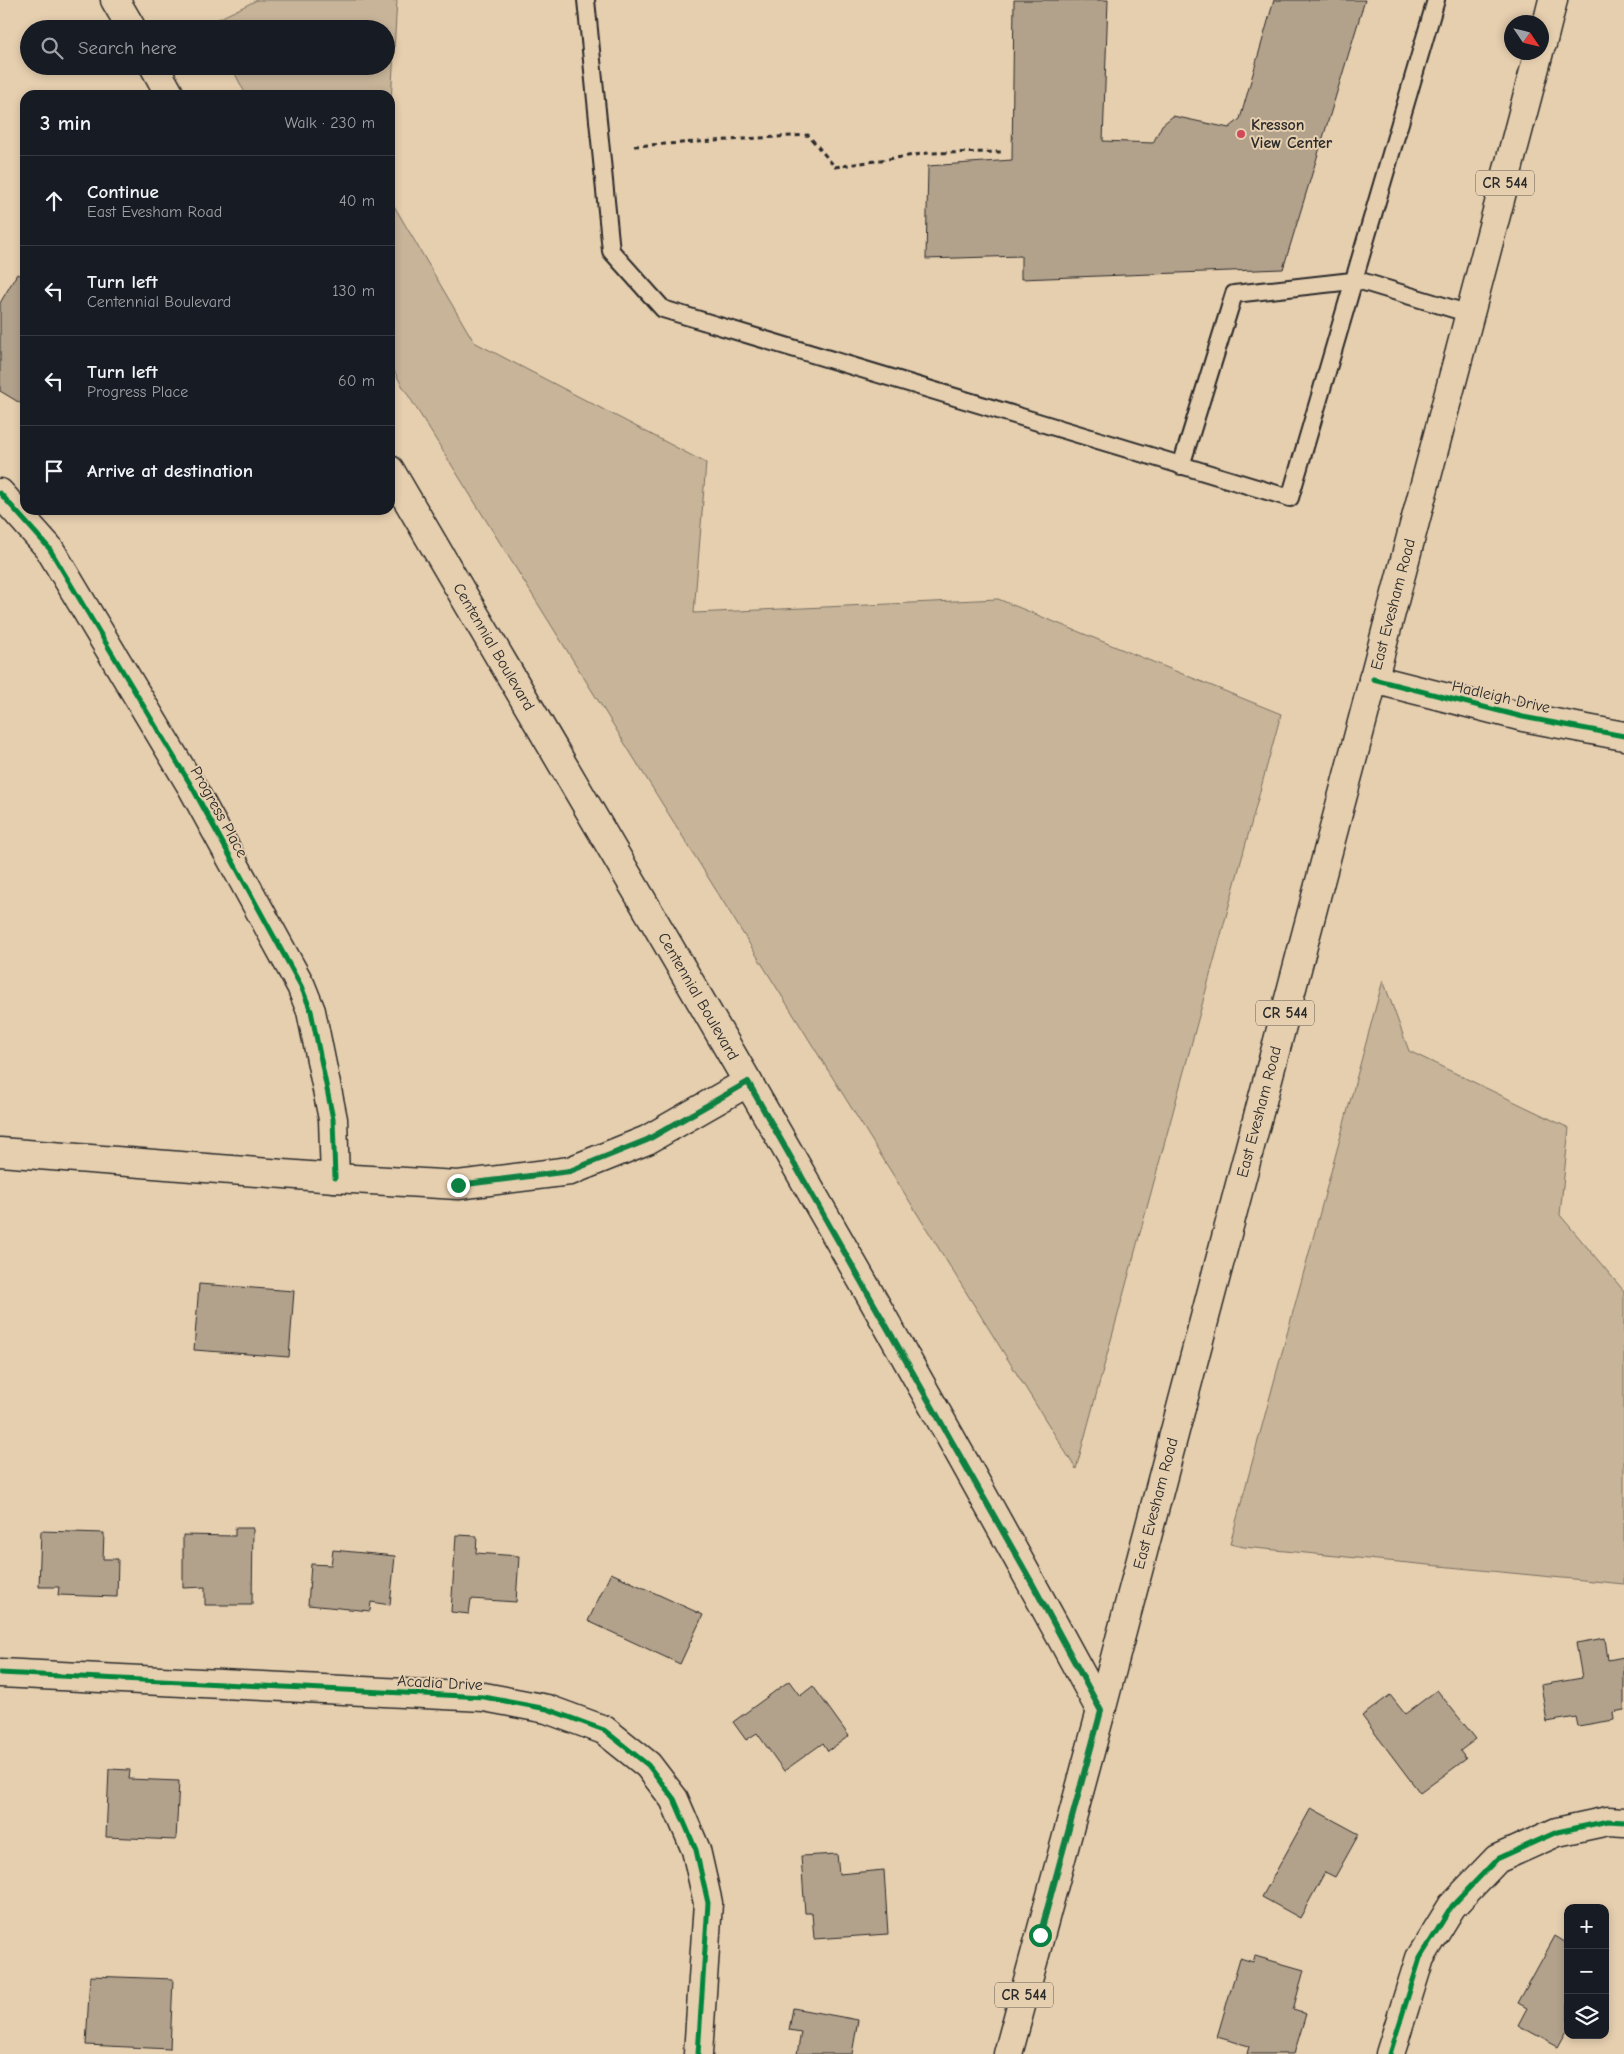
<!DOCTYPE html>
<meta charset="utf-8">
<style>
body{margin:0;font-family:"Comic Neue",sans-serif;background:#20242c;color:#f1f3f6}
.controls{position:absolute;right:15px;bottom:15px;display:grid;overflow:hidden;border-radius:10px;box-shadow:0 2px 8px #0003}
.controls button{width:45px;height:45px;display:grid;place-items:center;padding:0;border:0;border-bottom:1px solid #363941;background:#171b24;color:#f1f3f6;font:25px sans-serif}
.compass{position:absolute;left:1504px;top:15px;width:45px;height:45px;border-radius:50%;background:#171b24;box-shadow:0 2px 8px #0003;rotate:125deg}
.stop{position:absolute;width:15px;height:15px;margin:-11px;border:4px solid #0b8043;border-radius:50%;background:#fff}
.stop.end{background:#0b8043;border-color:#fff;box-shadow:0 1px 5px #0008}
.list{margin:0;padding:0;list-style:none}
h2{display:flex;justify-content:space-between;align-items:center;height:65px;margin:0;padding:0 20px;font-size:21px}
h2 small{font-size:16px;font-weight:400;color:#9ea1a6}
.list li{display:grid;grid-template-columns:32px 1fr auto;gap:15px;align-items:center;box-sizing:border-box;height:90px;padding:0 20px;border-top:1px solid #363941}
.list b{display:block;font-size:19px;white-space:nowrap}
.list p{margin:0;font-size:16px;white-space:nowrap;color:#9ea1a6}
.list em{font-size:16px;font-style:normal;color:#9ea1a6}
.icon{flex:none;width:28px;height:28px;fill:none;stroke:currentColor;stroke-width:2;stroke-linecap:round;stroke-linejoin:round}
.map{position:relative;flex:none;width:1624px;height:2054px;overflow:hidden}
.search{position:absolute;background:#171b24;box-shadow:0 2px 8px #0003;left:20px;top:20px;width:375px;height:55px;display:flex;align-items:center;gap:12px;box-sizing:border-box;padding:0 18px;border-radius:28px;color:#9ea1a6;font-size:19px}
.panel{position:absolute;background:#171b24;box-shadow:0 2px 8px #0003;left:20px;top:90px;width:375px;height:425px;border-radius:15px}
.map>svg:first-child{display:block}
.green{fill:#c7b499;stroke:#797062}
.building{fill:#b2a18b;stroke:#2b2b2b}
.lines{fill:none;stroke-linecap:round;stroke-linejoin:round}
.service-casing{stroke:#2b2b2b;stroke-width:20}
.minor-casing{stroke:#2b2b2b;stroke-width:31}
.secondary-casing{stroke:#2b2b2b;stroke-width:31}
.primary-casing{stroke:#2b2b2b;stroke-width:31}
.path{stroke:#2b2b2b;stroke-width:3;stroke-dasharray:5 4;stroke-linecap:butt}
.service{stroke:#e6cfaf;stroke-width:16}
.minor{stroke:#e6cfaf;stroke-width:28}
.secondary{stroke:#e6cfaf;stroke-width:28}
.primary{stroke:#e6cfaf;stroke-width:28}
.cycleway-casing{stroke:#e6cfaf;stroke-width:8}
.cycleway{stroke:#00873e;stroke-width:5}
.route{stroke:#0b8043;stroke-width:6}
.poi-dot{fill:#d1495b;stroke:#e6cfaf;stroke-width:2}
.labels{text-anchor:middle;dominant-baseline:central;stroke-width:4;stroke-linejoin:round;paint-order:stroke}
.shield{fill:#e6cfaf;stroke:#635c53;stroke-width:1}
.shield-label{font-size:15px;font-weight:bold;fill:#2b2b2b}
.poi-label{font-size:16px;font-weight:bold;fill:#2b2b2b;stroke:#e6cfaf;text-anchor:start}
.street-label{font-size:16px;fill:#2b2b2b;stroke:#e6cfaf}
</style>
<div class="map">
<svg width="1624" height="2054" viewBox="0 0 1624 2054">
<rect width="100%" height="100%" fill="#e6cfaf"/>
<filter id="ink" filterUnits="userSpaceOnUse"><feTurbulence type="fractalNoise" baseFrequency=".02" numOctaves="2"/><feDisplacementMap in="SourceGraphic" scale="10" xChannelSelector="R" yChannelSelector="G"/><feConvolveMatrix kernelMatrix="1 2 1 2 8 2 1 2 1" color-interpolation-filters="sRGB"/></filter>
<g filter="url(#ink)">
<g class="green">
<path d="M257,0H397L390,118V95H246L231,66H386V29H211L208,24Z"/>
<path d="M390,199L474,342L706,463L694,613L998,599L1281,714L1076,1469L400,382L390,363Z"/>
<path d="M1383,980L1409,1051L1569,1128L1560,1215L1624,1291V1584L1244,1547L1230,1544Z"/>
</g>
<g class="building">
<path d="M1014,0H1108L1103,141L1153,143L1162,125L1173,116L1229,128L1240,119L1274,0H1365L1283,269L1021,279V256L926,259L928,166L1012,160Z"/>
<path d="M17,274L25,278V406L0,391V303Z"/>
<path d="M199,1284L294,1291L289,1357L194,1350Z"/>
<path d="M235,1528H253L252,1605H205V1587L183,1588V1535L235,1536Z"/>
<path d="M41,1531L104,1533L103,1559H118L117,1597L58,1595L59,1587H39Z"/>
<path d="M456,1535L477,1536L476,1553L519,1556L516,1602L471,1599L469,1614L451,1612Z"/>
<path d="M333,1550L395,1556L390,1605L371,1602L370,1611L308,1605L311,1564L331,1565Z"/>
<path d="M611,1573L703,1615L680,1664L588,1621Z"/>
<path d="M1605,1638L1608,1660L1624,1657V1710L1613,1712L1614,1720L1578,1726L1576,1717L1547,1722L1541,1685L1582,1678L1576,1643Z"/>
<path d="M789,1681L800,1696L813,1686L849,1736L828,1751L823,1743L784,1771L757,1733L746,1740L733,1722Z"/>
<path d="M1437,1690L1476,1739L1460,1751L1466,1759L1420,1793L1362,1716L1390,1695L1405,1714Z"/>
<path d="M109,1769L130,1770L129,1779L179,1781L176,1840L106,1837Z"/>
<path d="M1311,1808L1359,1834L1335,1877L1325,1872L1300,1918L1262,1897Z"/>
<path d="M837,1854L839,1874L884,1870L888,1934L814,1939L812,1913H805L801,1856Z"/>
<path d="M1555,1936L1568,1944V2029L1558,2047L1518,2025L1527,2008L1518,2003Z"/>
<path d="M1255,1956L1304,1970L1293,2010L1306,2014L1294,2054H1247L1249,2046L1217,2037L1240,1958L1253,1962Z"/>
<path d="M90,1976L173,1979L170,2049L86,2045Z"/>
<path d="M793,2008L858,2020L852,2054H797L801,2032L789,2030Z"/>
</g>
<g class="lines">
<g class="service-casing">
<g id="service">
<path d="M586,0L611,251L663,309L1290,498L1436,0"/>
<path d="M1181,466L1234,294L1352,281L1354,279L1470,314"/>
</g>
</g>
<g class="minor-casing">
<g id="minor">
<path d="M0,493L49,548L192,787L301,986L311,1011L333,1119L335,1178"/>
<path d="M1373,679L1523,717L1624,736"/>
<path d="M0,1152L335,1178L458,1185L570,1171L647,1140L748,1082"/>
<path d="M0,1673L484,1697L547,1709L604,1730L648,1765L674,1799L696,1850L708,1903L698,2054"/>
<path d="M1390,2054L1420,1958L1452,1906L1497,1859L1557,1832L1608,1821L1624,1822"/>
</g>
</g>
<g class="secondary-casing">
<g id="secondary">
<path d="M115,0L132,29"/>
<path d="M154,66L170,95"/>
<path id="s1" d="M390,470C631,882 875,1291 1101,1711"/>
</g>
</g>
<g class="primary-casing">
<g id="primary">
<path d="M1542,44L1553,0"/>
<path id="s2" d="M1008,2054L1101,1711L1539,52"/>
</g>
</g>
<path class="path" d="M634,146L808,135L835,167L928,153L1002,152"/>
<use href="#service" class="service"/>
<use href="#minor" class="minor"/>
<use href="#secondary" class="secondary"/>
<use href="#primary" class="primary"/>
<g class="cycleway-casing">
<g id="cycleway">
<path d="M0,493L49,548L192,787L301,986L311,1011L333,1119L335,1178"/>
<path d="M1373,679L1523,717L1624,736"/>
<path d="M0,1673L484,1697L547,1709L604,1730L648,1765L674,1799L696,1850L708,1903L698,2054"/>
<path d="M1390,2054L1420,1958L1452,1906L1497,1859L1557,1832L1608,1821L1624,1822"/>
</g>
</g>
<use href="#cycleway" class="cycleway"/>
</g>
</g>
<g class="lines" filter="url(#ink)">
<path class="route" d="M458,1185L570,1171L647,1140L748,1082L1032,1583L1101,1711L1040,1935"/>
</g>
<circle class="poi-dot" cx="1241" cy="134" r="5"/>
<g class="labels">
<g class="shield">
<rect x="1476" y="170.5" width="58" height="25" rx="4"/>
<rect x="1256" y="1000.5" width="58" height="25" rx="4"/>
<rect x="995" y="1982.5" width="58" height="25" rx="4"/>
</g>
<g class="shield-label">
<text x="1505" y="183">CR 544</text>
<text x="1285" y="1013">CR 544</text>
<text x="1024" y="1995">CR 544</text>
</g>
<g class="poi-label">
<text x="1251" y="125">Kresson<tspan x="1251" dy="18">View Center</tspan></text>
</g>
<g class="street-label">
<text stroke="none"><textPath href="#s2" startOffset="1500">East Evesham Road</textPath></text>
<text stroke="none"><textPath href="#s1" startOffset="205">Centennial Boulevard</textPath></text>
<text transform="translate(1501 697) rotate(13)">Hadleigh Drive</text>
<text transform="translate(219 812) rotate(61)">Progress Place</text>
<text stroke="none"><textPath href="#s1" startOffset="610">Centennial Boulevard</textPath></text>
<text stroke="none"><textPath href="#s2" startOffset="975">East Evesham Road</textPath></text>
<text stroke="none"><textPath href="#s2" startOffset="570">East Evesham Road</textPath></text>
<text transform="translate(440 1683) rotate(3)">Acadia Drive</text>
</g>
</g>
</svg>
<div class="controls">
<button>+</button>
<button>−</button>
<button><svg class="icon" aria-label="layers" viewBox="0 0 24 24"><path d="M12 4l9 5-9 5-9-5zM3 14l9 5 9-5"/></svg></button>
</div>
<svg class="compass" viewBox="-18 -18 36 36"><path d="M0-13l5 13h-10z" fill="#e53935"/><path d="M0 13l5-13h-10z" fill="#9ea1a6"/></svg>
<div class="stop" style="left:1040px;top:1935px"></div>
<div class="stop end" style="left:458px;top:1185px"></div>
<div class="search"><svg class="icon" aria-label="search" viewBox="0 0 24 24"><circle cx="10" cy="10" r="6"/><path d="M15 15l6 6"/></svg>Search here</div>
<section class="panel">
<h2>3 min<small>Walk · 230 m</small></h2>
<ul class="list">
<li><svg class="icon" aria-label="ahead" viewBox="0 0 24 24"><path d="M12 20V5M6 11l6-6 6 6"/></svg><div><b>Continue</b><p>East Evesham Road</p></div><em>40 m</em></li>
<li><svg class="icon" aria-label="left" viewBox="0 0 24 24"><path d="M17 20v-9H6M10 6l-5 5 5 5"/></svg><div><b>Turn left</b><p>Centennial Boulevard</p></div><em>130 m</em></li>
<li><svg class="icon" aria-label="left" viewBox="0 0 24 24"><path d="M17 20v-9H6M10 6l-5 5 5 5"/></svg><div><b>Turn left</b><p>Progress Place</p></div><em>60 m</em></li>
<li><svg class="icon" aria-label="arrive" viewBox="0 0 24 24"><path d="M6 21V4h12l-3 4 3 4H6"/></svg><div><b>Arrive at destination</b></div></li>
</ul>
</section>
</div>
